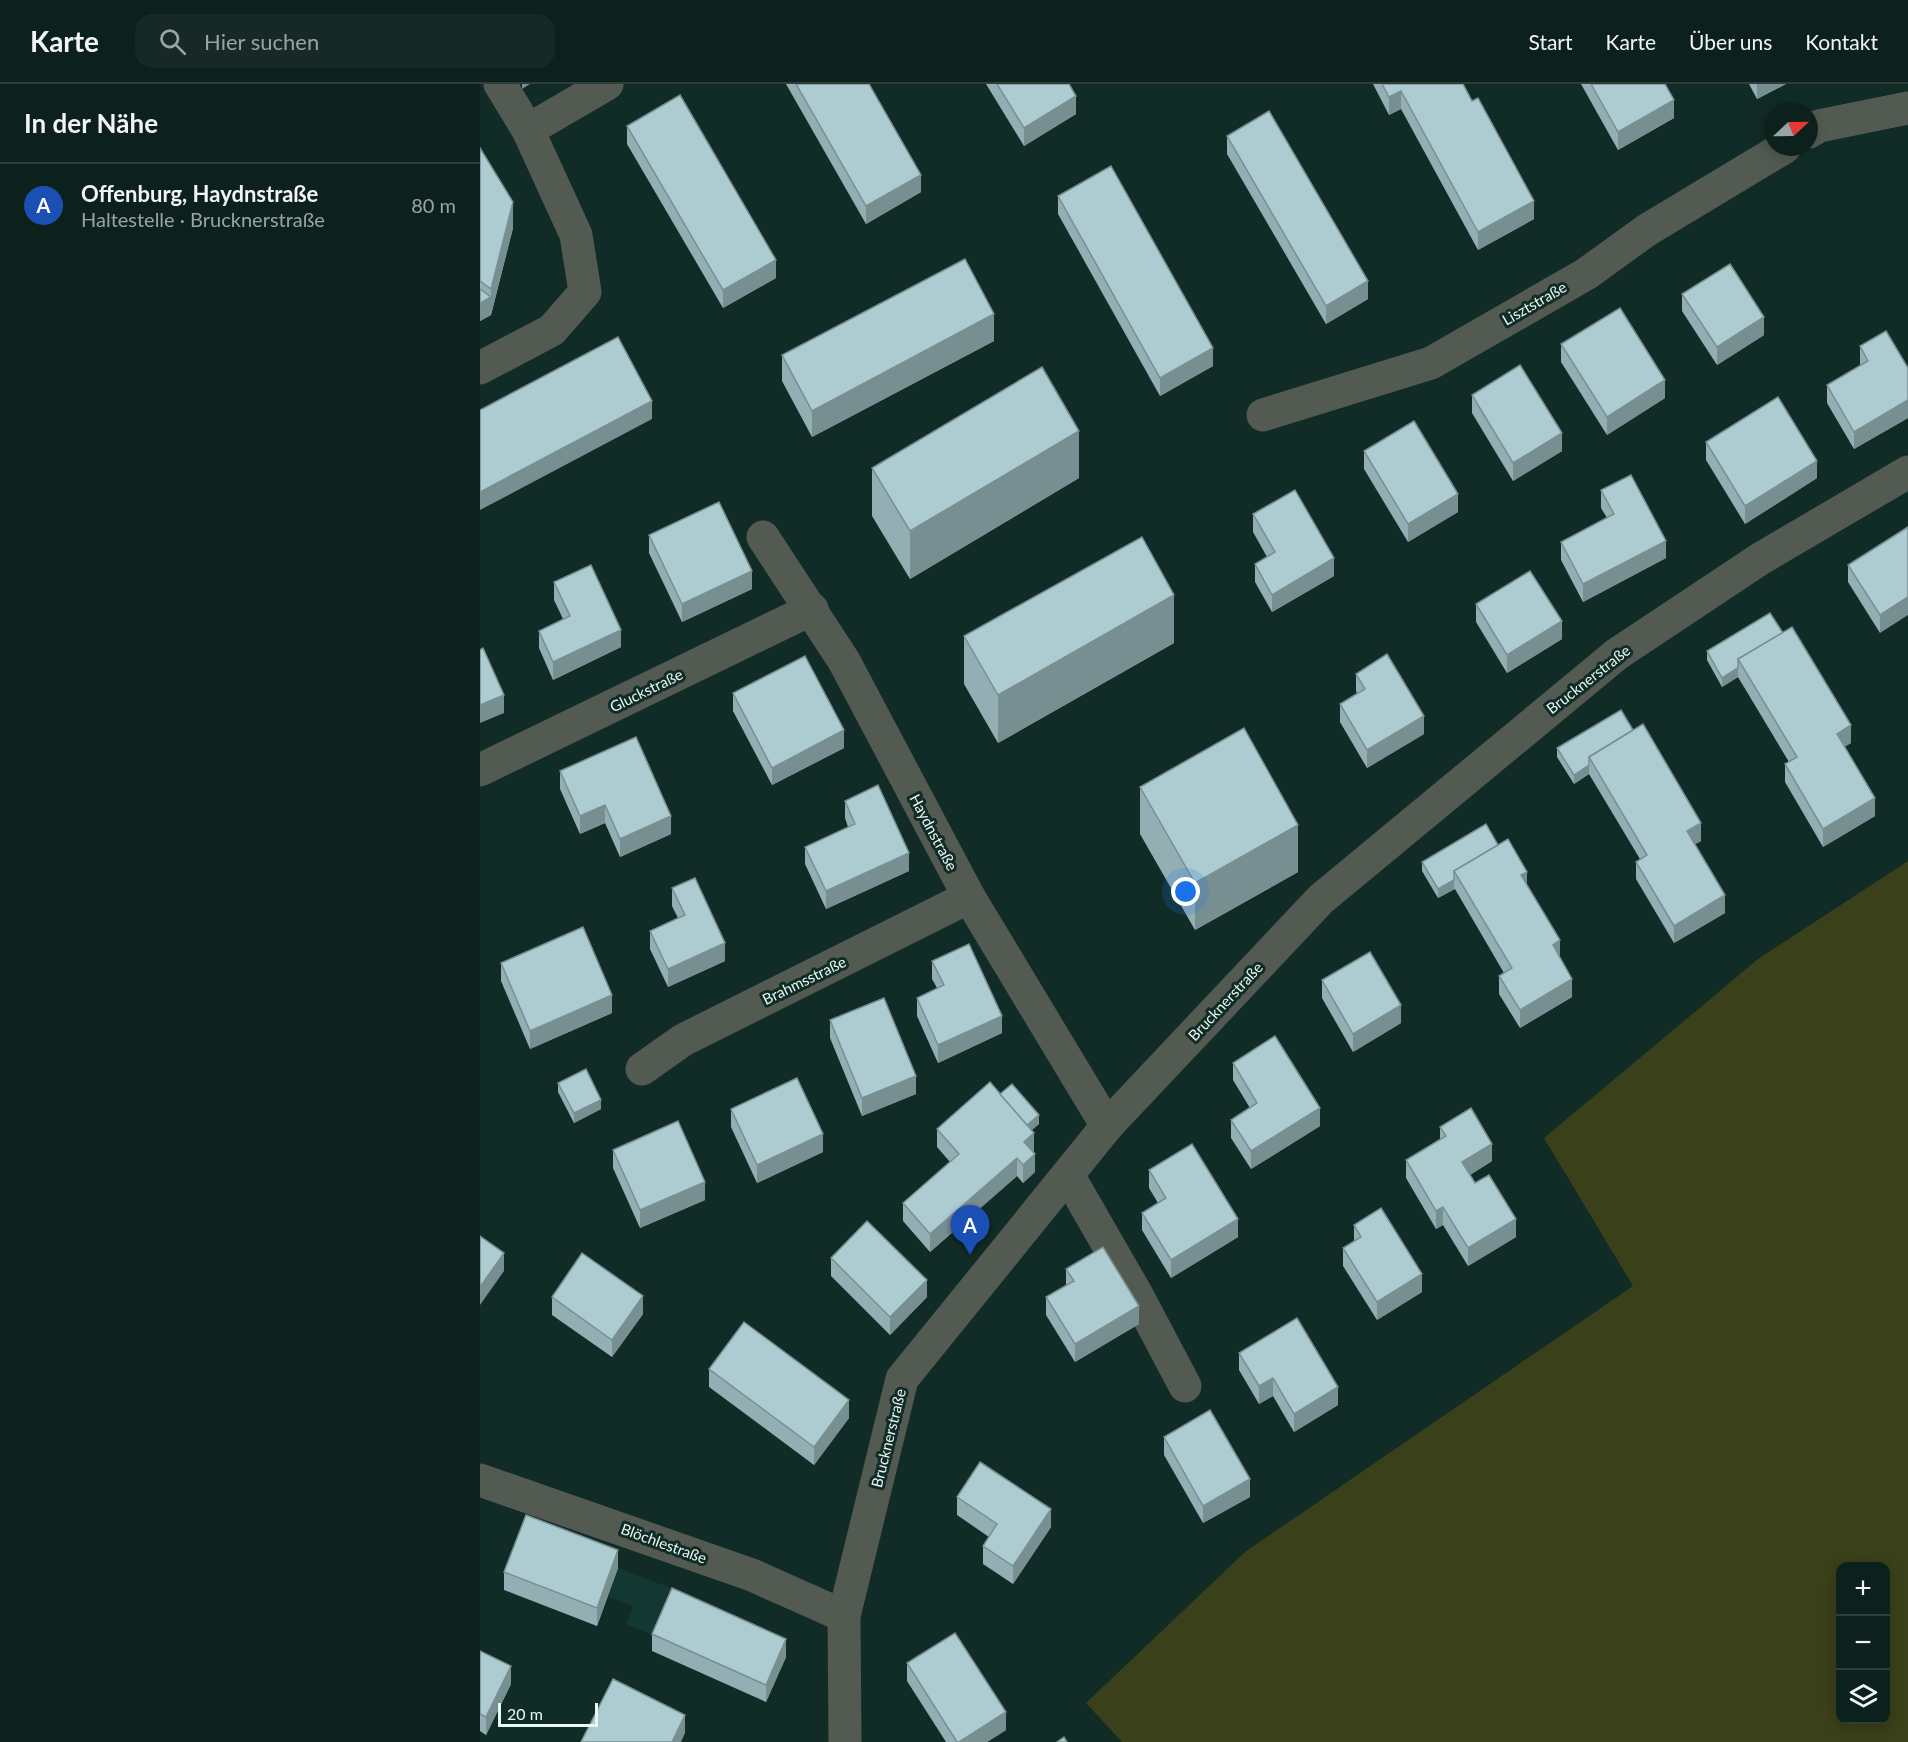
<!DOCTYPE html>
<html lang="de">
<meta charset="utf-8">
<style>
body{margin:0;font-family:Lato,sans-serif;background:#162925;color:#f1f3f6}
.controls{position:absolute;right:18px;bottom:18px;display:grid;overflow:hidden;border-radius:12px;box-shadow:0 3px 15px #0003}
.controls button{width:54px;height:54px;display:grid;place-items:center;padding:0;border:0;border-bottom:2px solid #2d3e3b;background:#0d211c;color:#f1f3f6;font:30px sans-serif}
.compass{position:absolute;left:1284px;top:18px;width:54px;height:54px;border-radius:50%;background:#0d211c;box-shadow:0 3px 15px #0003;rotate:68deg}
.scale{position:absolute;left:18px;bottom:15px;width:100px;box-sizing:border-box;padding-left:6px;border:3px solid #e8f8f3;border-top:0;font-size:16px;line-height:21px;white-space:nowrap;color:#e8f8f3;-webkit-text-stroke:4px #112c26;paint-order:stroke}
.you{position:absolute;left:706px;top:808px;width:21px;height:21px;margin:-15px;border:4px solid #fff;border-radius:50%;background:#1a73e8;box-shadow:0 0 0 9px #1a73e833}
.badge{display:grid;place-items:center;width:39px;height:39px;border-radius:50%;background:#b45309;color:#fff;font-size:20px;font-weight:700}
.pin{position:absolute;translate:-50% -50px;filter:drop-shadow(0 2px 3px #0008)}
.pin::after{content:'';position:absolute;top:32px;width:21px;height:18px;background:inherit;clip-path:polygon(0 0,100% 0,50% 100%)}
.list{margin:0;padding:0;list-style:none}
h2{display:flex;justify-content:space-between;align-items:center;height:78px;margin:0;padding:0 24px;font-size:26px}
h2 small{font-size:20px;font-weight:400;color:#9aa3a3}
.list li{display:grid;grid-template-columns:39px 1fr auto;gap:18px;align-items:center;box-sizing:border-box;height:84px;padding:0 24px;border-top:2px solid #2d3e3b}
.list b{display:block;font-size:22px;white-space:nowrap}
.list p{margin:0;font-size:20px;white-space:nowrap;color:#9aa3a3}
.list em{font-size:20px;font-style:normal;color:#9aa3a3}
.icon{flex:none;width:33px;height:33px;fill:none;stroke:currentColor;stroke-width:2;stroke-linecap:round;stroke-linejoin:round}
.map{position:relative;flex:none;width:1428px;height:1658px;overflow:hidden}
header{display:flex;align-items:center;gap:36px;box-sizing:border-box;height:84px;padding:0 30px;background:#0d211c;border-bottom:2px solid #2d3e3b}
header strong{font-size:28px}
nav{display:flex;gap:33px;margin-inline-start:auto;font-size:21px}
.search{width:420px;height:54px;background:#162925;display:flex;align-items:center;gap:15px;box-sizing:border-box;padding:0 21px;border-radius:18px;color:#9aa3a3;font-size:22px}
main{display:flex}
aside{flex:1;background:#0d211c}
.map>svg:first-child{display:block}
.built{fill:#133831}
.green{fill:#3a4019;fill-rule:evenodd}
.lines{fill:none;stroke-linecap:round;stroke-linejoin:round}
.minor{stroke:#525a52;stroke-width:33}
.wall{fill:#94afb4}
.shaded-wall{fill:#788f92}
.building{fill:#acccd1;stroke:#788f92;stroke-width:1.5}
.labels{text-anchor:middle;dominant-baseline:central;stroke-width:6;stroke-linejoin:round;paint-order:stroke}
.street-label{font-size:15px;fill:#e8f8f3;stroke:#112c26}
</style>
<header>
<strong>Karte</strong>
<div class="search"><svg class="icon" aria-label="search" viewBox="0 0 24 24"><circle cx="10" cy="10" r="6"/><path d="M15 15l6 6"/></svg>Hier suchen</div>
<nav><a>Start</a><a>Karte</a><a>Über uns</a><a>Kontakt</a></nav>
</header>
<main>
<aside>
<h2>In der Nähe<small></small></h2>
<ul class="list">
<li><span class="badge" style="background:#1a4fb4">A</span><div><b>Offenburg, Haydnstraße</b><p>Haltestelle · Brucknerstraße</p></div><em>80 m</em></li>
</ul>
</aside>
<div class="map">
<svg width="1428" height="1658" viewBox="0 0 1428 1658">
<rect width="100%" height="100%" fill="#112c26"/>
<path class="built" d="M138,1484L191,1504L173,1551L146,1540L153,1522L128,1513Z"/>
<path class="green" d="M1428,777V1658H642L606,1619L765,1468L1153,1202L1064,1054L1278,875ZM1406,1482V1636H1360V1482Z"/>
<g class="lines">
<g class="minor">
<path d="M48,46L127,0"/>
<path d="M1329,48L1339,42L1428,24"/>
<path d="M0,284L72,246L105,208L96,151L48,46L20,0"/>
<path d="M783,331L951,279L1106,190L1167,146L1305,63"/>
<path d="M283,453L364,577L489,813L627,1042"/>
<path d="M0,686L332,525"/>
<path d="M162,985L203,956L489,813"/>
<path d="M588,1091L657,1211L705,1302"/>
<path d="M0,1396L272,1491L364,1532"/>
<path d="M365,1658L364,1532L422,1295L627,1042L841,815L1137,570L1280,475L1428,388"/>
</g>
</g>
<g class="wall">
<path d="M306,0H389L441,108L386,140Z"/>
<path d="M506,0H589L596,30L544,62Z"/>
<path d="M893,0H983L1054,135L998,166L921,25L909,31Z"/>
<path d="M1101,0H1185L1194,34L1138,66Z"/>
<path d="M1269,0H1306L1277,15Z"/>
<path d="M147,42L296,194L243,224L147,60Z"/>
<path d="M747,52L888,215L846,240L747,70Z"/>
<path d="M0,64L33,144L11,231L0,237Z"/>
<path d="M578,112L733,282L680,312L578,130Z"/>
<path d="M1202,210L1284,251L1237,281L1202,227Z"/>
<path d="M514,257L332,353L302,297V271Z"/>
<path d="M1081,260L1185,314L1127,351L1081,278Z"/>
<path d="M1380,262L1428,284V334L1374,365L1347,319V301L1380,282Z"/>
<path d="M992,311L1082,367L1033,397L992,329Z"/>
<path d="M1226,358L1337,394L1265,440L1226,376Z"/>
<path d="M884,367L978,428L928,458L884,385Z"/>
<path d="M392,384L599,394L430,495L392,432Z"/>
<path d="M1121,406L1186,474L1103,518L1081,476V458L1127,434L1121,424Z"/>
<path d="M773,430L854,492L792,528L775,498V480L787,473L773,448Z"/>
<path d="M1428,443L1400,549L1368,498V481Z"/>
<path d="M169,451L272,505L202,538L169,469Z"/>
<path d="M74,498L141,563L73,596L59,564V547L83,535L74,516Z"/>
<path d="M996,520L1082,555L1027,589L996,538Z"/>
<path d="M1290,529L1371,659L1364,663L1395,732L1343,763L1305,698V680L1309,678L1258,593L1242,603L1227,576V567Z"/>
<path d="M484,552L694,559L518,659L484,600Z"/>
<path d="M876,590L944,650L887,684L860,638V620L877,609L876,607Z"/>
<path d="M253,609L364,664L292,701L253,627Z"/>
<path d="M1141,626L1221,757L1215,760L1245,829L1194,859L1156,795V778L1160,775L1109,690L1094,700L1077,673V664Z"/>
<path d="M80,687L191,750L140,773L125,739L100,750L80,705Z"/>
<path d="M660,703L818,788L715,846L660,750Z"/>
<path d="M365,717L429,787L346,825L325,780V763L368,743L365,734Z"/>
<path d="M1018,761L1047,801L1080,873L1092,913L1040,944L1019,910V892L1024,889L975,805L958,814L942,787V778Z"/>
<path d="M192,804L245,877L188,903L170,865V847L198,834L192,822Z"/>
<path d="M452,877L522,949L458,979L437,932V914L457,904L452,895Z"/>
<path d="M21,879L132,929L50,965L21,897Z"/>
<path d="M842,896L921,939L873,968L842,914Z"/>
<path d="M350,936L436,1010L382,1032L350,954Z"/>
<path d="M753,979L840,1042L771,1085L751,1054V1036L770,1024L753,996Z"/>
<path d="M78,999L121,1025L94,1039L78,1008Z"/>
<path d="M520,1010L559,1040L551,1046L555,1088L543,1099L537,1092L450,1168L423,1137V1119L470,1078L457,1063V1045Z"/>
<path d="M251,1025L343,1068L277,1099L251,1043Z"/>
<path d="M960,1043L1012,1077L990,1091L995,1099L1036,1153L988,1182L963,1141L956,1145L926,1094V1076L960,1056Z"/>
<path d="M133,1066L225,1116L160,1144L133,1084Z"/>
<path d="M669,1086L758,1153L691,1194L662,1146V1129L678,1119L669,1104Z"/>
<path d="M874,1141L942,1208L897,1236L863,1182V1164L874,1157Z"/>
<path d="M351,1174L447,1213L410,1251L351,1192Z"/>
<path d="M586,1185L659,1240L595,1278L566,1231V1213L586,1201Z"/>
<path d="M72,1213L163,1230L132,1273L72,1231Z"/>
<path d="M759,1269L858,1321L814,1348L793,1312L779,1320L759,1286Z"/>
<path d="M229,1285L369,1334L334,1381L229,1303Z"/>
<path d="M684,1353L770,1413L723,1439L684,1371Z"/>
<path d="M477,1413L571,1443L533,1500L503,1480V1462L509,1453L477,1431Z"/>
<path d="M138,1484L117,1542L24,1506V1488Z"/>
<path d="M172,1550L306,1573L286,1618L172,1567Z"/>
<path d="M0,1567L31,1600L6,1651L0,1647Z"/>
<path d="M427,1579L526,1646L507,1658H466L427,1597Z"/>
</g>
<g class="shaded-wall">
<path d="M42,0H50L42,5Z"/>
<path d="M1277,0H1306L1277,15Z"/>
<path d="M921,7V25L909,31V13Z"/>
<path d="M596,12V30L544,62V44Z"/>
<path d="M1194,16V34L1138,66V48Z"/>
<path d="M441,91V108L386,140V122Z"/>
<path d="M1054,117V135L998,166V148Z"/>
<path d="M33,118V144L11,231L0,237V219L11,213V205Z"/>
<path d="M296,176V194L243,224V206Z"/>
<path d="M888,197V215L846,240V222Z"/>
<path d="M514,230V257L332,353V327Z"/>
<path d="M1284,233V251L1237,281V263Z"/>
<path d="M733,264V282L680,312V294Z"/>
<path d="M1185,296V314L1127,351V333Z"/>
<path d="M1428,316V334L1374,365V348Z"/>
<path d="M172,317V335L0,426V408Z"/>
<path d="M599,347V394L430,495V447Z"/>
<path d="M1082,349V367L1033,397V379Z"/>
<path d="M1337,377V394L1265,440V422Z"/>
<path d="M978,410V428L928,458V440Z"/>
<path d="M1186,457V474L1103,518V500Z"/>
<path d="M854,474V492L792,528V511Z"/>
<path d="M272,487V505L202,538V520Z"/>
<path d="M694,511V559L518,659V611Z"/>
<path d="M1428,513V531L1400,549V531Z"/>
<path d="M1082,537V555L1027,589V571Z"/>
<path d="M141,546V563L73,596V578Z"/>
<path d="M1258,584V593L1242,603V594Z"/>
<path d="M24,611V629L0,639V621Z"/>
<path d="M944,632V650L887,684V666Z"/>
<path d="M1371,641V659L1357,667V650Z"/>
<path d="M364,646V664L292,701V684Z"/>
<path d="M1109,681V690L1094,700V691Z"/>
<path d="M1395,714V732L1343,763V745Z"/>
<path d="M125,721V739L100,750V732Z"/>
<path d="M191,732V750L140,773V755Z"/>
<path d="M1221,739V757L1207,765V747Z"/>
<path d="M818,741V788L715,846V799Z"/>
<path d="M429,769V787L346,825V807Z"/>
<path d="M1047,788V806L1041,791Z"/>
<path d="M974,796V805L958,814V805Z"/>
<path d="M1245,811V829L1194,859V842Z"/>
<path d="M1080,856V874L1073,861Z"/>
<path d="M245,859V877L188,903V885Z"/>
<path d="M1092,895V913L1040,944V926Z"/>
<path d="M132,911V929L50,965V947Z"/>
<path d="M921,921V939L873,968V950Z"/>
<path d="M522,932V949L458,979V961Z"/>
<path d="M436,992V1010L382,1032V1014Z"/>
<path d="M121,1016V1025L94,1039V1029Z"/>
<path d="M840,1024V1042L771,1085V1067Z"/>
<path d="M559,1031V1040L543,1054V1045Z"/>
<path d="M554,1049V1067L544,1076V1058Z"/>
<path d="M343,1050V1068L277,1099V1081Z"/>
<path d="M1012,1060V1077L982,1096V1078Z"/>
<path d="M555,1070V1088L543,1099V1081Z"/>
<path d="M537,1074V1092L450,1168V1150Z"/>
<path d="M225,1098V1116L160,1144V1126Z"/>
<path d="M963,1123V1141L956,1145V1127Z"/>
<path d="M758,1135V1153L691,1194V1176Z"/>
<path d="M1036,1135V1153L988,1182V1164Z"/>
<path d="M24,1169V1187L0,1221V1203Z"/>
<path d="M942,1190V1208L897,1236V1218Z"/>
<path d="M447,1196V1213L410,1251V1233Z"/>
<path d="M163,1212V1230L132,1273V1256Z"/>
<path d="M659,1222V1240L595,1278V1260Z"/>
<path d="M793,1294V1312L779,1320V1302Z"/>
<path d="M858,1303V1321L814,1348V1330Z"/>
<path d="M369,1316V1334L334,1381V1363Z"/>
<path d="M770,1395V1413L723,1439V1422Z"/>
<path d="M571,1425V1443L533,1500V1482Z"/>
<path d="M138,1466V1484L117,1542V1524Z"/>
<path d="M306,1555V1573L286,1618V1601Z"/>
<path d="M31,1582V1600L6,1651V1633Z"/>
<path d="M526,1628V1646L507,1658H479Z"/>
<path d="M205,1631V1649L201,1658H192Z"/>
</g>
<g class="building">
<path d="M316,0H389L441,91L386,122Z"/>
<path d="M517,0H589L596,12L544,44Z"/>
<path d="M902,0H983L992,17L998,14L1054,117L998,148L921,7L909,13Z"/>
<path d="M1111,0H1185L1194,16L1138,48Z"/>
<path d="M200,11L296,176L243,206L147,42Z"/>
<path d="M789,27L888,197L846,222L747,52Z"/>
<path d="M0,64L33,118L11,205L0,197Z"/>
<path d="M631,82L733,264L680,294L578,112Z"/>
<path d="M485,175L514,230L332,327L302,271Z"/>
<path d="M1250,180L1284,233L1237,263L1202,210Z"/>
<path d="M0,205L11,213L0,219Z"/>
<path d="M1140,224L1185,296L1127,333L1081,260Z"/>
<path d="M1406,247L1428,284V316L1374,348L1347,301L1388,277L1380,262Z"/>
<path d="M138,253L172,317L0,408V326Z"/>
<path d="M1040,281L1082,349L1033,379L992,311Z"/>
<path d="M562,283L599,347L430,447L392,384Z"/>
<path d="M1298,313L1337,377L1265,422L1226,358Z"/>
<path d="M934,337L978,410L928,440L884,367Z"/>
<path d="M1151,391L1186,457L1103,500L1081,458L1134,430L1121,406Z"/>
<path d="M815,406L854,474L792,511L775,480L795,468L773,430Z"/>
<path d="M239,418L272,487L202,520L169,451Z"/>
<path d="M1428,443V513L1400,531L1368,481Z"/>
<path d="M662,453L694,511L518,611L484,552Z"/>
<path d="M111,481L141,546L73,578L59,547L90,532L74,498Z"/>
<path d="M1050,487L1082,537L1027,571L996,520Z"/>
<path d="M1290,529L1303,549L1258,575V584L1242,594L1227,567Z"/>
<path d="M1312,543L1371,641L1357,650L1395,714L1343,745L1305,680L1317,673L1258,575Z"/>
<path d="M3,564L24,611L0,621V566Z"/>
<path d="M907,570L944,632L887,666L860,620L885,605L876,590Z"/>
<path d="M325,572L364,646L292,684L253,609Z"/>
<path d="M1141,626L1153,646L1109,673V681L1094,691L1077,664Z"/>
<path d="M1163,640L1221,739L1207,747L1245,811L1194,842L1156,778L1167,771L1109,673Z"/>
<path d="M764,644L818,741L715,799L660,703Z"/>
<path d="M156,653L191,732L140,755L125,721L100,732L80,687Z"/>
<path d="M398,701L429,769L346,807L325,763L375,740L365,717Z"/>
<path d="M1006,740L1018,761L974,787V796L958,805L942,778Z"/>
<path d="M1028,755L1047,788L1041,791L1080,856L1073,861L1092,895L1040,926L1019,892L1032,884L974,787Z"/>
<path d="M215,794L245,859L188,885L170,847L205,831L192,804Z"/>
<path d="M103,843L132,911L50,947L21,879Z"/>
<path d="M489,860L522,932L458,961L437,914L464,901L452,877Z"/>
<path d="M890,868L921,921L873,950L842,896Z"/>
<path d="M404,914L436,992L382,1014L350,936Z"/>
<path d="M795,952L840,1024L771,1067L751,1036L777,1019L753,979Z"/>
<path d="M106,985L121,1016L94,1029L78,999Z"/>
<path d="M317,994L343,1050L277,1081L251,1025Z"/>
<path d="M510,998L554,1049L544,1058L555,1070L543,1081L537,1074L450,1150L423,1119L479,1070L457,1045Z"/>
<path d="M532,1000L559,1031L547,1041L520,1010Z"/>
<path d="M991,1024L1012,1060L982,1078L995,1099L1009,1091L1036,1135L988,1164L963,1123L956,1127L926,1076L966,1052L960,1043Z"/>
<path d="M198,1037L225,1098L160,1126L133,1066Z"/>
<path d="M712,1060L758,1135L691,1176L662,1129L686,1114L669,1086Z"/>
<path d="M901,1124L942,1190L897,1218L863,1164L881,1153L874,1141Z"/>
<path d="M387,1137L447,1196L410,1233L351,1174Z"/>
<path d="M0,1152L24,1169L0,1203Z"/>
<path d="M623,1163L659,1222L595,1260L566,1213L594,1197L586,1185Z"/>
<path d="M102,1169L163,1212L132,1256L72,1213Z"/>
<path d="M817,1234L858,1303L814,1330L793,1294L779,1302L759,1269Z"/>
<path d="M264,1238L369,1316L334,1363L229,1285Z"/>
<path d="M730,1326L770,1395L723,1422L684,1353Z"/>
<path d="M500,1378L571,1425L533,1482L503,1462L517,1440L477,1413Z"/>
<path d="M46,1431L138,1466L117,1524L24,1488Z"/>
<path d="M192,1504L306,1555L286,1601L172,1550Z"/>
<path d="M475,1549L526,1628L479,1658H477L427,1579Z"/>
<path d="M0,1567L31,1582L6,1633L0,1630Z"/>
<path d="M133,1595L205,1631L192,1658H101Z"/>
<path d="M584,1653L587,1658H577Z"/>
</g>
<g class="labels">
<g class="street-label">
<text transform="translate(1054 219) rotate(-30)">Lisztstraße</text>
<text transform="translate(1108 595) rotate(-38)">Brucknerstraße</text>
<text transform="translate(166 606) rotate(-26)">Gluckstraße</text>
<text transform="translate(454 748) rotate(62)">Haydnstraße</text>
<text transform="translate(324 896) rotate(-26)">Brahmsstraße</text>
<text transform="translate(745 917) rotate(-47)">Brucknerstraße</text>
<text transform="translate(408 1354) rotate(-76)">Brucknerstraße</text>
<text transform="translate(184 1459) rotate(20)">Blöchlestraße</text>
</g>
</g>
</svg>
<div class="controls">
<button>+</button>
<button>−</button>
<button><svg class="icon" aria-label="layers" viewBox="0 0 24 24"><path d="M12 4l9 5-9 5-9-5zM3 14l9 5 9-5"/></svg></button>
</div>
<svg class="compass" viewBox="-18 -18 36 36"><path d="M0-13l5 13h-10z" fill="#e53935"/><path d="M0 13l5-13h-10z" fill="#9aa3a3"/></svg>
<div class="scale">20 m</div>
<div class="you"></div>
<div class="pin badge" style="left:490px;top:1171px;background:#1a4fb4">A</div>
</div>
</main>
